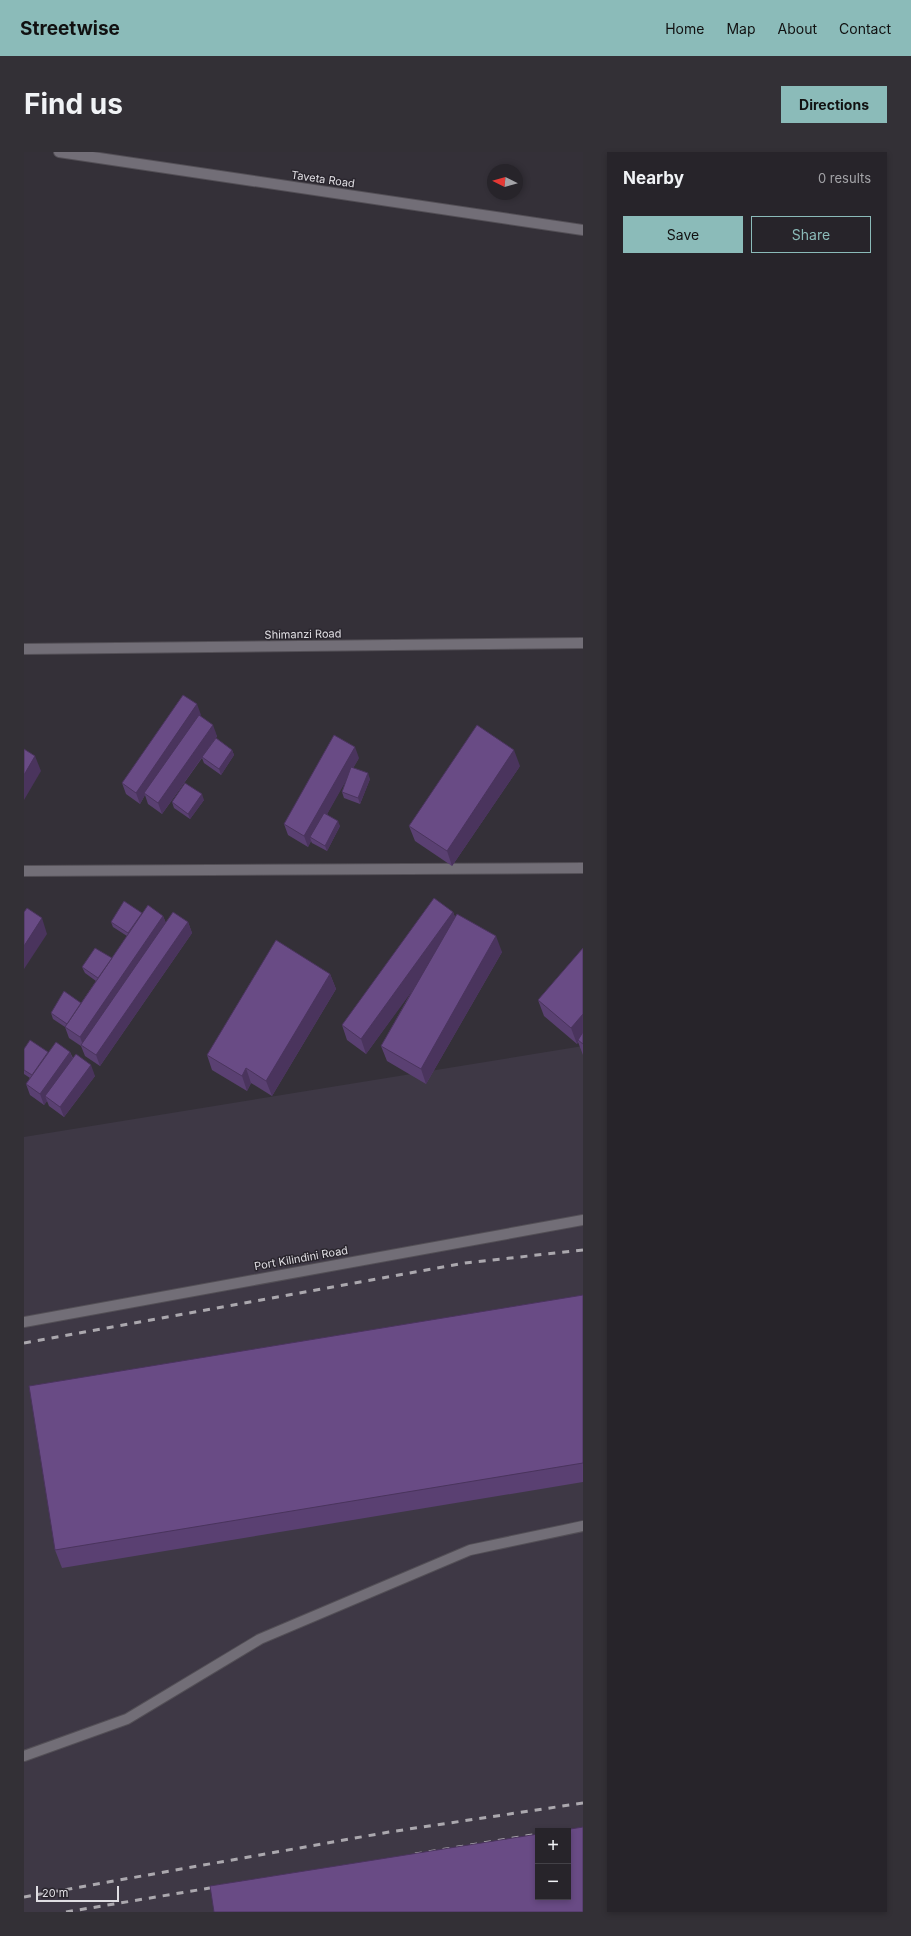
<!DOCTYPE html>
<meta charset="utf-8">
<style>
body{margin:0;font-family:Inter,sans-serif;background:#333036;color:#f1f3f6}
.controls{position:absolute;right:12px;bottom:12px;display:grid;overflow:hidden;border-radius:0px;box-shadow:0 2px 6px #0003}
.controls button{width:36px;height:36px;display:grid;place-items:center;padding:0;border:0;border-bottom:1px solid #434147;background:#27242a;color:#f1f3f6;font:20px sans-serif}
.compass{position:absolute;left:463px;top:12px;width:36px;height:36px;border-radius:50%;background:#27242a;box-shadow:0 2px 6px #0003;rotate:275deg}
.scale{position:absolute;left:12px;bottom:10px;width:83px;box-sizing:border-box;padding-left:4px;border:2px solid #e0dee3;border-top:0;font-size:11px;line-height:14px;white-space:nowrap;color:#e0dee3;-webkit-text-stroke:3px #2a262e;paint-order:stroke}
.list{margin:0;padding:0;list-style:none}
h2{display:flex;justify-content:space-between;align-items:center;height:52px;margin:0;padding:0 16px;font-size:17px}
h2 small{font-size:13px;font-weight:400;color:#a4a4a8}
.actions{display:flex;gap:8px;padding:12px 16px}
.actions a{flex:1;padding:9px 0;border:1px solid #8bbbb9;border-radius:0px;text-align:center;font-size:14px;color:#8bbbb9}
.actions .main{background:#8bbbb9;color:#111}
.map{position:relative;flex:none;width:559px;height:1760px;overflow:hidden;border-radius:0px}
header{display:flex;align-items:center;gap:24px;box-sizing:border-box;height:56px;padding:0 20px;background:#8bbbb9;color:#111}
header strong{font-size:19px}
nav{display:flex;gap:22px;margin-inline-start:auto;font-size:14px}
.intro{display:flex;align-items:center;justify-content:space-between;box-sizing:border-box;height:96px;padding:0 24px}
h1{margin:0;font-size:28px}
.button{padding:10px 18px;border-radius:0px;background:#8bbbb9;color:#111;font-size:14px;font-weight:700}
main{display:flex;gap:24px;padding:0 24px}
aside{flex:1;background:#27242a;border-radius:0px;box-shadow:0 2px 6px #0003}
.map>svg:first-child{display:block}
.built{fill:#3e3845;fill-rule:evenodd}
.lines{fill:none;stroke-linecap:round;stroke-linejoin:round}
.lane-casing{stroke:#534f56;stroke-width:12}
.street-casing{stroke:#534f56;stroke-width:12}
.secondary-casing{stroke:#534f56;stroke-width:12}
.lane{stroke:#726e77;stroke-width:10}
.street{stroke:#726e77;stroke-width:10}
.secondary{stroke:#726e77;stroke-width:10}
.rail{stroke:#aba8ae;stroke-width:3;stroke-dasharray:7 7;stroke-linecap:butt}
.wall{fill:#5a4072}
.shaded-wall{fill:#4a345d}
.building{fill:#694b85;stroke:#4a345d}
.labels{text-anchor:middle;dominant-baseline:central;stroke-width:3;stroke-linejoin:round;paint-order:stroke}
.street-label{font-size:11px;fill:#e0dee3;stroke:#2a262e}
</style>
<header>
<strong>Streetwise</strong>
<nav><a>Home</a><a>Map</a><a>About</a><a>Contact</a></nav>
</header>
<div class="intro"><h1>Find us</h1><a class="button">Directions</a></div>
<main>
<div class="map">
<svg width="559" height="1760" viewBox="0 0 559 1760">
<rect width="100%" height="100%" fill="#343038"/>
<path class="built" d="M559,894V1760H0V985ZM514,1679H544V1745H514Z"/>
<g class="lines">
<g class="lane-casing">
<g id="lane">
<path d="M0,1170L559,1068"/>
<path d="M0,1604L103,1567L236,1487L446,1398L559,1374"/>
</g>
</g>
<g class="street-casing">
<g id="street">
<path d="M35,0L559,78"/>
<path d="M0,719L559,716"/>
</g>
</g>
<g class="secondary-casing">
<path id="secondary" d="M0,497L559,491"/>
</g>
<use href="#lane" class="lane"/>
<use href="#street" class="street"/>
<use href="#secondary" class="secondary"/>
<g class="rail">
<path d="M0,1191L441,1111L559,1098"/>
<path d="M391,1702L514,1682"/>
<path d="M0,1745L365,1680L559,1651"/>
<path d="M42,1760L198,1734"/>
</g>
</g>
<g class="wall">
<path d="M177,563L176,564L193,584L192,586L208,598L210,603L197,623L180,611L178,606L138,662L124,652L121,643L116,652L102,642L98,631Z"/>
<path d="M335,606L329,616L346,627L336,652L320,646L318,640L324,624L303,662L316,674L303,699L288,691L287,689L284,695L264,683L260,672Z"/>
<path d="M496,614L428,714L391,689L385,674Z"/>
<path d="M180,648L166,667L150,656L148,650Z"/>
<path d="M429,760L431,765L478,800L402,932L363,909L357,894L389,837L342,902L323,888L318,873Z"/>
<path d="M118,761V762L139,764L142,771L164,770L168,781L76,914L61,904L57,894L45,886L41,875L29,867L27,861L57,851L72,829L61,821L58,815L88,806L103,784L89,775L87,770Z"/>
<path d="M559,796V903L554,890L553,892L520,864L514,848Z"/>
<path d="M306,822L312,837L248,944L227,931L223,939L188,918L183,903Z"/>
<path d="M0,897L24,900V901L46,900L49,906L71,924L40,965L25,954L23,949L20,953L6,943L2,932L6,926L0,922Z"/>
<path d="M559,1143V1330L38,1416L31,1398Z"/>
</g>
<g class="shaded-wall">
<path d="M173,552L177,563L122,642L120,641L121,643L116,652L112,641Z"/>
<path d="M189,573L193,584L138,662L134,651Z"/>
<path d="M331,595L335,606L289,687L286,685L287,689L284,695L280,684Z"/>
<path d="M208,598L210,603L197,623L195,617Z"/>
<path d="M490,598L496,614L428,714L423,699Z"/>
<path d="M11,604L17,619L0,648V623Z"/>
<path d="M344,621L346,627L336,652L334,646Z"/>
<path d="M178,642L180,648L166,667L164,662Z"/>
<path d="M314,669L316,674L303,699L301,694Z"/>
<path d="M429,760L435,775L342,902L337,887Z"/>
<path d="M139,764L143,774L60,896L56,885Z"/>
<path d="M18,766L23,782L0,817V794Z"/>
<path d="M164,770L168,781L76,914L72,903Z"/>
<path d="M472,784L478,800L402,932L397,917Z"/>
<path d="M306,822L312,837L248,944L242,929Z"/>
<path d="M559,862V884L554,888V890L553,892L547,876Z"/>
<path d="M46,900L50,911L21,944L23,949L20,953L16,942Z"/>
<path d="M67,913L71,924L40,965L36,955Z"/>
<path d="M222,916L227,931L223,939L218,924Z"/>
</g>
<g class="building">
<path d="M159,543L173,552L112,641L98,631Z"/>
<path d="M175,563L189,573L134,651L120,641Z"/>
<path d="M453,573L490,598L423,699L385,674Z"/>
<path d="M310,583L331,595L280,684L260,672Z"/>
<path d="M192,586L208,598L195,617L178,605Z"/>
<path d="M0,597L11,604L0,623Z"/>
<path d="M327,615L344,621L334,646L318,640Z"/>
<path d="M161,631L178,642L164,662L148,650Z"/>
<path d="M300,661L314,669L301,694L286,685Z"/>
<path d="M410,746L429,760L337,887L318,873Z"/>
<path d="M100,749L118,761L104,781L87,770Z"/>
<path d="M124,753L139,764L56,885L41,875Z"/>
<path d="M3,756L18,766L0,794V760Z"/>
<path d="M149,760L164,770L72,903L57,893Z"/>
<path d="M433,762L472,784L397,917L357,894Z"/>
<path d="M252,788L306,822L242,929L222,916L218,924L183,903Z"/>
<path d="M71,796L88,806L74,826L58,815Z"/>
<path d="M559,796V862L547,876L514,848Z"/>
<path d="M40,839L57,851L43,872L27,861Z"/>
<path d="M559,880V892L554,888Z"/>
<path d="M6,888L24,900L8,923L0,918V897Z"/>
<path d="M32,890L46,900L16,942L2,932Z"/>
<path d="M52,902L67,913L36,955L21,944Z"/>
<path d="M559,1143V1311L31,1398L5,1234Z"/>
<path d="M559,1675V1760H190L186,1734L514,1682V1745H544V1679H534Z"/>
</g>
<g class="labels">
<g class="street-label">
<text transform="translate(299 27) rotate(8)">Taveta Road</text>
<text transform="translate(279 482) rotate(-1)">Shimanzi Road</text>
<text transform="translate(277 1106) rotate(-10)">Port Kilindini Road</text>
</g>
</g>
</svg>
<div class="controls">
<button>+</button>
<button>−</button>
</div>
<svg class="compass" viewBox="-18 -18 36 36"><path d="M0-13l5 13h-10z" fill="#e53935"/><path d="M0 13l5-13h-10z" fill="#a4a4a8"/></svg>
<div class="scale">20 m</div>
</div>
<aside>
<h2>Nearby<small>0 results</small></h2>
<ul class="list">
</ul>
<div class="actions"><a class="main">Save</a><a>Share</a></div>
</aside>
</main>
